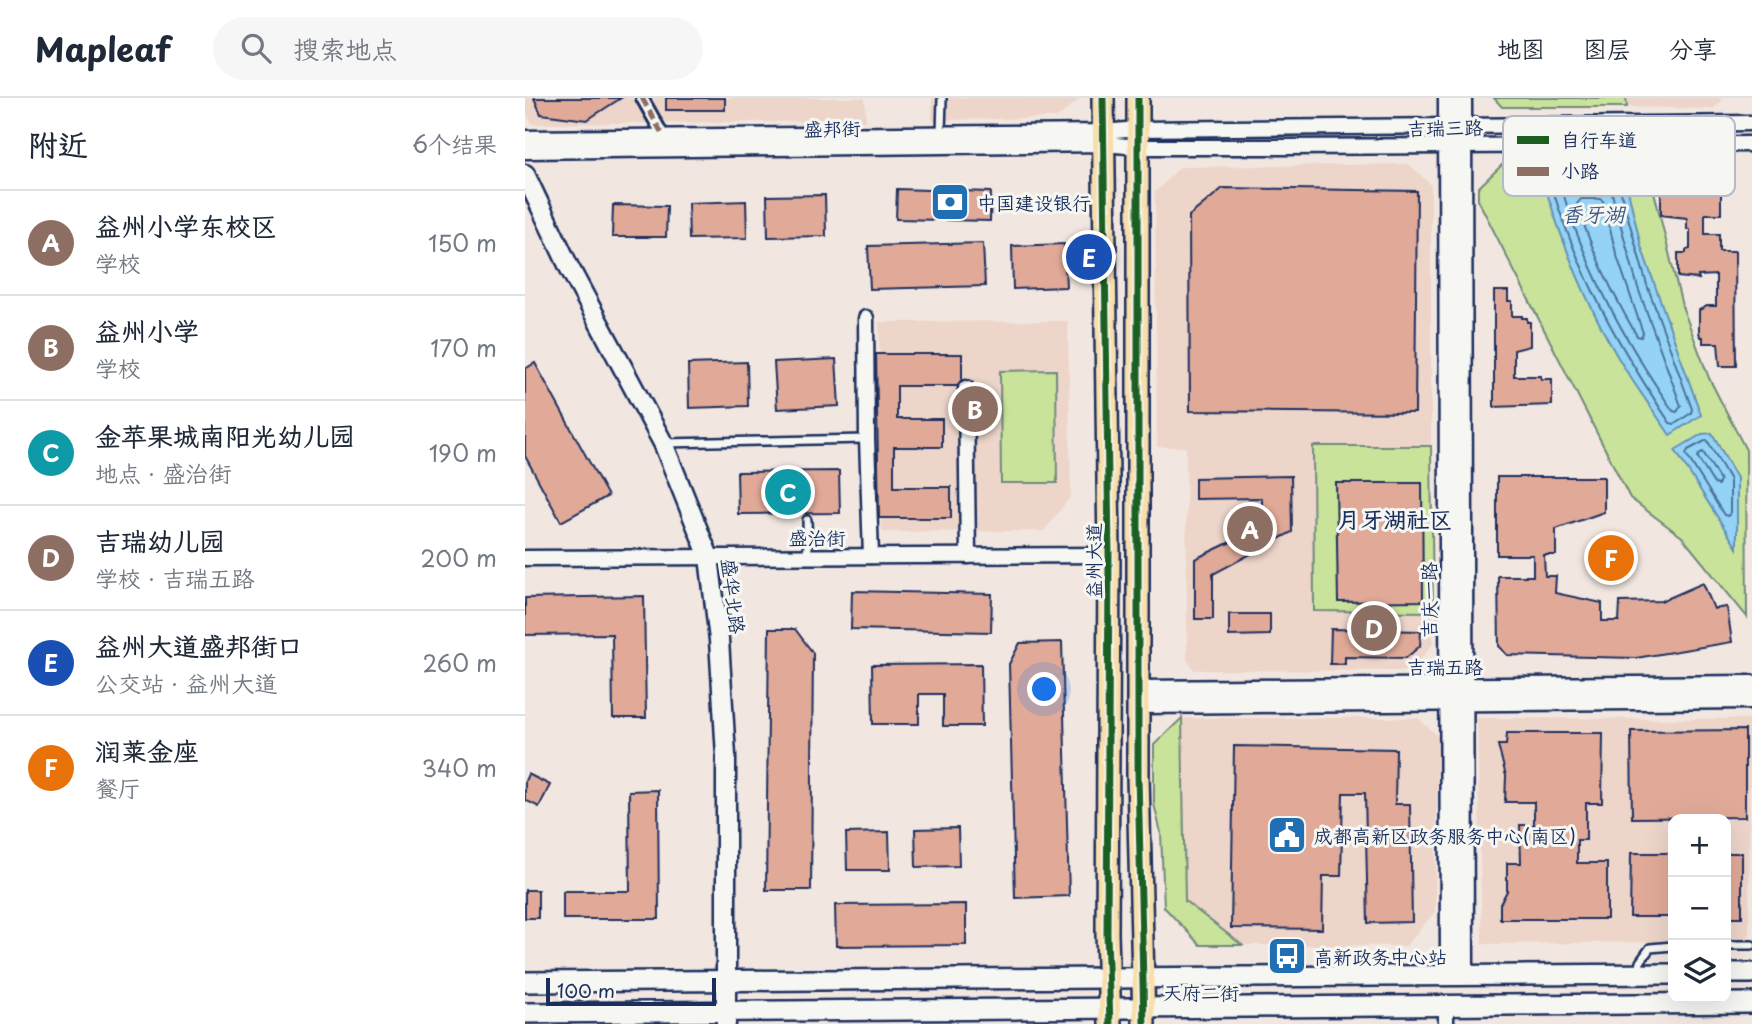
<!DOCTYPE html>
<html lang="zh">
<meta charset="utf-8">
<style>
body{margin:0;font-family:"Playpen Sans","LXGW WenKai TC",sans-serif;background:#f6f6f7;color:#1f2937}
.controls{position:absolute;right:21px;bottom:21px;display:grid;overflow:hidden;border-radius:14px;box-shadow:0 7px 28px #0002}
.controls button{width:63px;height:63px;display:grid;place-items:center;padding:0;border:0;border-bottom:2px solid #e0e1e3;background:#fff;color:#1f2937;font:35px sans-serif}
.scale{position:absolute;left:21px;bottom:18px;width:170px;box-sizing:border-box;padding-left:7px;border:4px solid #1b2f5e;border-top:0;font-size:19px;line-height:24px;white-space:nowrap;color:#1b2f5e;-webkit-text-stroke:5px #f6f6f2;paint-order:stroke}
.you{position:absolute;left:520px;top:592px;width:24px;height:24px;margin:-18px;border:5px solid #fff;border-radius:50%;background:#1a73e8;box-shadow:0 0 0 10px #1a73e833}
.badge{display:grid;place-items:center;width:46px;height:46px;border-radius:50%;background:#7c3aed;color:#fff;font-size:23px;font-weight:700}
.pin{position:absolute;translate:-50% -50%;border:4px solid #fff;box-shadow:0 2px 7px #0006}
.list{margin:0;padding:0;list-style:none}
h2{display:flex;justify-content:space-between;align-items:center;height:91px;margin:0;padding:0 28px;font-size:30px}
h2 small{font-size:23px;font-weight:400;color:#747a83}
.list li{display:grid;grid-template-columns:46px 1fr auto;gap:21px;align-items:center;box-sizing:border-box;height:105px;padding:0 28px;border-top:2px solid #e0e1e3}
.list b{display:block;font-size:26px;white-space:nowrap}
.list p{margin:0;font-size:23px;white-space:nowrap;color:#747a83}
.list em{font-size:23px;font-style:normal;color:#747a83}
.icon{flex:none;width:38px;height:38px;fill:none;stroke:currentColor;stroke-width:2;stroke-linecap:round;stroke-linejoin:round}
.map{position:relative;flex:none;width:1227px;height:926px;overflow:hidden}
header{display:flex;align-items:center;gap:42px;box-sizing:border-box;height:98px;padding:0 35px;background:#fff;border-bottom:2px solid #e0e1e3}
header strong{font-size:33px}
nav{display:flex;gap:38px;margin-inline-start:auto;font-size:24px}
.search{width:490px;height:63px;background:#f6f6f7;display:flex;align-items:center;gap:18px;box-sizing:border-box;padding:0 24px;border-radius:38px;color:#747a83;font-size:26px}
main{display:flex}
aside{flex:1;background:#fff}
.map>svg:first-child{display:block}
.built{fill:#edd5ca}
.green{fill:#c9e39a;stroke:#72897c;stroke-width:2}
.water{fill:#94d3f5;stroke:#6491b9;stroke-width:2}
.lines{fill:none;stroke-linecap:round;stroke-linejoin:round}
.shore{stroke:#4b719a;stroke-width:2}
.building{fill:#e1aa98;stroke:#1b2f5e;stroke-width:2}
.service-casing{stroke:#1b2f5e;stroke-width:12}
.pedestrian-casing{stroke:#1b2f5e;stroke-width:16}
.minor-casing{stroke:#1b2f5e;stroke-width:19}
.tertiary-casing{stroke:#1b2f5e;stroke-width:23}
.secondary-casing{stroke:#1b2f5e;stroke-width:24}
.primary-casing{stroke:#1b2f5e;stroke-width:26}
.service{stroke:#f6f6f2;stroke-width:7}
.pedestrian{stroke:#f6f6f2;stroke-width:10}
.minor{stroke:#f6f6f2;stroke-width:14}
.tertiary{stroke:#f6f6f2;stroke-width:18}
.secondary{stroke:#f6f6f2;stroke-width:19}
.primary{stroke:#f8deab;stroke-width:21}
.quiet{stroke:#8d6e63;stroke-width:5;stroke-dasharray:10 5;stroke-linecap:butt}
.cycleway-casing{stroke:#f6f6f2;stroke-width:11}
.cycleway{stroke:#1b5e20;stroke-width:7}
.labels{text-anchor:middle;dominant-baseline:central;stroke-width:6;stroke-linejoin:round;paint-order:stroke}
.street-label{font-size:19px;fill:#1b2f5e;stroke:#f6f6f2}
.poi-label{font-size:19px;fill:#1b2f5e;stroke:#f6f6f2;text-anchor:start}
.water-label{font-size:21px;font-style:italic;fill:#395884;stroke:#f6f6f2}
.quarter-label{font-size:23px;font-weight:bold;fill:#1b2f5e;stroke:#f6f6f2}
.key{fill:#f6f6f2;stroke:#b4bac6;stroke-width:2}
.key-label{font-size:19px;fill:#1b2f5e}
</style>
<header>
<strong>Mapleaf</strong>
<div class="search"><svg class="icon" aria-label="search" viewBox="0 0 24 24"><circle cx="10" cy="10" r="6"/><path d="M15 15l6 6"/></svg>搜索地点</div>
<nav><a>地图</a><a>图层</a><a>分享</a></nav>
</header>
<main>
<aside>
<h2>附近<small>6个结果</small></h2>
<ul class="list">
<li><span class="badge" style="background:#8d6e63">A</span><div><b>益州小学东校区</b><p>学校</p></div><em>150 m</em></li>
<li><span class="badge" style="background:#8d6e63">B</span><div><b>益州小学</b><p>学校</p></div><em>170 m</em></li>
<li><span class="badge" style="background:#0f9aa8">C</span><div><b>金苹果城南阳光幼儿园</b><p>地点 · 盛治街</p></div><em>190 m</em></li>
<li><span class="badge" style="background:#8d6e63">D</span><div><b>吉瑞幼儿园</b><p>学校 · 吉瑞五路</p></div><em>200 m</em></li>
<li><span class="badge" style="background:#1a4fb4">E</span><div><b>益州大道盛邦街口</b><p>公交站 · 益州大道</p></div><em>260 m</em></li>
<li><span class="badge" style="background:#e8710a">F</span><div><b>润莱金座</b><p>餐厅</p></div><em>340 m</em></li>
</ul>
</aside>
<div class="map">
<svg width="1227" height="926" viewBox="0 0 1227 926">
<rect width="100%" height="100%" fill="#f2e7e0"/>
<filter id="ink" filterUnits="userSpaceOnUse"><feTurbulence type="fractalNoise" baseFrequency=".0143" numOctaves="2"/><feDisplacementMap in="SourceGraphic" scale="14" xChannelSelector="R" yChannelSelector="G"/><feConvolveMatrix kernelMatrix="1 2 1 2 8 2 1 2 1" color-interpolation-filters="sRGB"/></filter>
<g filter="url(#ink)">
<g class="built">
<path d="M0,0H340L341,23L7,26L0,13Z"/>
<path d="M407,0H556L532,20L407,22Z"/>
<path d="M1101,0H1200L1188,11L1102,9Z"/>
<path d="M884,66L906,87V348H789V512L908,514V546L886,573L669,572L662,562L661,349H632L630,94L655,69Z"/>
<path d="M543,223L546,398L519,433L357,434L354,224Z"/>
<path d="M657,620H893L913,638L910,814L881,848L717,847L660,803Z"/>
<path d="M952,620L1225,621L1224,844H1201V721H1148V844L957,846Z"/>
</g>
<g class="green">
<path d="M969,0H1101L1102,9H977Z"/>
<path d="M980,64L1122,65L1157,208L1184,280L1221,352L1222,519L1157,439L1105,400L953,102V90Z"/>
<path d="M531,272L532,385H476L475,273Z"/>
<path d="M788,348H906L908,514L789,513Z"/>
<path d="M657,620L660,803L717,847H675L639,809L636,735L629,706V647Z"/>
</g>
<g class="water">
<path d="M1016,75H1099L1116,148L1176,317L1145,337C1130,315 1114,293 1100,271C1062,210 1036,143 1016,75Z"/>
<path d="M1187,335L1212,380V450L1150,352L1177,336Z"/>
</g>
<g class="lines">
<g class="shore">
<path d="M1030,82L1093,84L1122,187L1167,311L1166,315L1150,326L1145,325C1093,247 1053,176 1026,86Z"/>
<path d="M1042,90L1086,92L1113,190L1156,308L1152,314L1148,313C1101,245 1062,174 1038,95Z"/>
<path d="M1056,101H1075L1078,103L1091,155L1118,235L1116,239L1112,238C1088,197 1066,151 1052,106Z"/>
<path d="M1182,342L1205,382V415L1203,418L1199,417L1161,356L1163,352Z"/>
<path d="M1178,354L1195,382L1193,387L1189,386L1173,360L1174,356Z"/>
</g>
</g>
<g class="building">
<path d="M9,0H96L62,22L16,16Z"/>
<rect x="141" y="0" width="59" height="12"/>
<path d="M1175,85H1196V116H1180V136H1194V153H1210L1211,268H1195L1193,245H1178V239H1175L1174,233V212L1182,208H1191V177L1173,178L1174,181L1153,179V155H1161V152L1165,151V131H1162V120L1136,117V91H1146V89L1175,91Z"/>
<path d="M698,90L892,93L890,315L665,313L664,118Z"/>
<path d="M372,91L466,94L465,123L371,121Z"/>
<path d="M300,97L301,138L243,139L242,98Z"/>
<path d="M221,103L222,140L164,141L163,105Z"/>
<path d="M88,107L142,108L141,139H87Z"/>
<path d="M458,145L460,188L345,191L343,148Z"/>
<path d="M539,146L541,189L488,191L487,148Z"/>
<path d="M969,193H983V203H987V218H997V220H1002V224H1005V248L989,252V278H1016V281H1027V307L969,309Z"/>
<path d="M351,256H437V281L432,288H372V321H417V349H369V389H426V420H354Z"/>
<path d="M311,261L314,308L252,311L249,264Z"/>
<path d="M222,264L223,308L164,310L163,266Z"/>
<path d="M10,265L83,398L36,424L0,358V271Z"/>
<path d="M314,373L315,415L213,416L212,374Z"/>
<path d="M766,378L767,434L688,476V521H670V461L737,429V400L670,401V380Z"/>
<path d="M972,379H1079V414L1031,431V457H1019L1020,478H1031L1030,495L1077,505V523H1094L1095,504L1137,503L1178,485L1189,511L1202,509L1207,544L1111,560L982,557L974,548L973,478H1008V457H972Z"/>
<path d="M811,385H897L898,503L813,504Z"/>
<path d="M327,493L467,496L466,534L326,531Z"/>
<path d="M119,498L121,620H88L87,536L0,537V500Z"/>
<path d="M704,516H745V537L704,538Z"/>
<path d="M244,531H270L288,555L286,792H241Z"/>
<path d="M806,531L896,533L895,548L881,560L820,559V566H805Z"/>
<path d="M537,544L544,798L490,800L484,566L495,545Z"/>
<path d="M456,566L457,628H418V596H394V626H348L347,567Z"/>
<path d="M1220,632V719L1107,720L1106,633Z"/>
<path d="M982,635H1078L1077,705H1061V742H1052V765H1082V821H975V806L982,793V765H996L995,727H1009V704H980L981,678L973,647H981Z"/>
<path d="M709,648L871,651L870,706H885L887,824L843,825L840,695H818L816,778H798L797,831L706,830Z"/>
<path d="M3,676L25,687L14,709L0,702V683Z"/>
<path d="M133,692L134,821H38V793H105L104,693Z"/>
<path d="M433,730L434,768L391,769L390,731Z"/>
<path d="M364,734L365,772H322L321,735Z"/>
<path d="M1106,755H1148V819H1105Z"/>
<rect x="1201" y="755" width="16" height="64"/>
<rect x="0" y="792" width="13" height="28"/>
<path d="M441,806V847L311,848L310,807Z"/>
</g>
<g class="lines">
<g class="service-casing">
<g id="service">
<path d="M416,35L417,0"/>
<path d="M139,345L342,341"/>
<path d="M282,422L283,458"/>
<path d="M1201,847H1227"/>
<path d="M1114,875L1115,864L1125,850L1148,848"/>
</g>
</g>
<g class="pedestrian-casing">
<path id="pedestrian" d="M117,0L139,39"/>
</g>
<g class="minor-casing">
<g id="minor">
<path d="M0,40L578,34L613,31L1227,25"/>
<path d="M0,53L579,46L614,49H760L1227,46"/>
<path d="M341,220L342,341L346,458"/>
<path d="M441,290L443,458"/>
<path d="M0,460L584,457"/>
<path d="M921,908V926"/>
</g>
</g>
<g class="tertiary-casing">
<g id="tertiary">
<path d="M923,0L925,877"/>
<path d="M937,0L939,877"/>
<path d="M0,76L44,169L138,345L184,459L194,542L201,658V926"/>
<path d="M614,592L1227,587"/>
<path d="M614,606L1227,601"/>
</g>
</g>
<g class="secondary-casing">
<g id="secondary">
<path d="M1201,875H1227"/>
<path d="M0,884L1148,876"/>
<path d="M0,915L1227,905"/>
</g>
</g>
<g class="primary-casing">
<g id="primary">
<path d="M578,0L584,457L582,836L585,926"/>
<path d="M613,0V678L619,926"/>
</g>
</g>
<use href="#service" class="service"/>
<use href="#pedestrian" class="pedestrian"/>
<use href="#minor" class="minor"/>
<use href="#tertiary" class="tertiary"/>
<use href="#secondary" class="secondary"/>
<use href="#primary" class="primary"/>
<path class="quiet" d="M117,0L139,39"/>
<g class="cycleway-casing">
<g id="cycleway">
<path d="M578,0L584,457L582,836L585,926"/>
<path d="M613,0V678L619,926"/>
</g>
</g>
<use href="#cycleway" class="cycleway"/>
</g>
</g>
<defs>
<g id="bank-square" transform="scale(2.0125)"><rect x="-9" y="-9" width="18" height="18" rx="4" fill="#1f6fb2" stroke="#f6f6f2"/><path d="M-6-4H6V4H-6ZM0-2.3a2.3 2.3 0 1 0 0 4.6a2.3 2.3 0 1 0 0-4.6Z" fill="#fff"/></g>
<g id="civic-square" transform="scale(2.0125)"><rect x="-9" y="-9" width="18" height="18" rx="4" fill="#1f6fb2" stroke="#f6f6f2"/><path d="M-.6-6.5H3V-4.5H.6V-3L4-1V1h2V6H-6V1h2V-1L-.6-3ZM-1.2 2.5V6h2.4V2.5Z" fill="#fff"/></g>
<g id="bus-square" transform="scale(2.0125)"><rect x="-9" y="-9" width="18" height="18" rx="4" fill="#1f6fb2" stroke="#f6f6f2"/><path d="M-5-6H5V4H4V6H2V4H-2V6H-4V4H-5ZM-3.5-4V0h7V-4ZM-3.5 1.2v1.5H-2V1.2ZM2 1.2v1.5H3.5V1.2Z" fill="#fff"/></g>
</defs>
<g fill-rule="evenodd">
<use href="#bank-square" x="425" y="104"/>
<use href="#civic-square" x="762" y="737"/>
<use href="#bus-square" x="762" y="858"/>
</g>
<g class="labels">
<g class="street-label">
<text transform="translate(920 29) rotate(-1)">吉瑞三路</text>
<text transform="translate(307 30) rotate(-1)">盛邦街</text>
<text x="292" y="439">盛治街</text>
<text transform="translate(568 463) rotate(-90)">益州大道</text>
<text transform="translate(209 498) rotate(83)">盛华北路</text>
<text transform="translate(903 502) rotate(-90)">吉庆一路</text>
<text x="920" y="568">吉瑞五路</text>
<text x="676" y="894">天府二街</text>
</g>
<g class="poi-label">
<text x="452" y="104">中国建设银行</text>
<text x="789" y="737">成都高新区政务服务中心(南区)</text>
<text x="789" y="858">高新政务中心站</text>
</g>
<g class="water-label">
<text x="1068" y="115">香牙湖</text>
</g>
<g class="quarter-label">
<text x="870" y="420">月牙湖社区</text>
</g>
</g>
<rect x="978" y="18" width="232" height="80" rx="10" class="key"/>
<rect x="992" y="38" width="32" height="8" fill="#1b5e20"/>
<rect x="992" y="69" width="32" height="9" fill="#8d6e63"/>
<g class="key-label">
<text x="1036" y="49">自行车道</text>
<text x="1036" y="80">小路</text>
</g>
</svg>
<div class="controls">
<button>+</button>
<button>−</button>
<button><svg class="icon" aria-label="layers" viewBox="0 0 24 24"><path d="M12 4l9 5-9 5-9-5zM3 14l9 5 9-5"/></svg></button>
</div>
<div class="scale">100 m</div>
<div class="you"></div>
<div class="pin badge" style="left:725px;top:431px;background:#8d6e63">A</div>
<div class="pin badge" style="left:450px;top:311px;background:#8d6e63">B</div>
<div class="pin badge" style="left:263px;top:394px;background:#0f9aa8">C</div>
<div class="pin badge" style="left:849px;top:530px;background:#8d6e63">D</div>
<div class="pin badge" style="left:564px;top:159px;background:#1a4fb4">E</div>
<div class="pin badge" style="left:1086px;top:460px;background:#e8710a">F</div>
</div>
</main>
